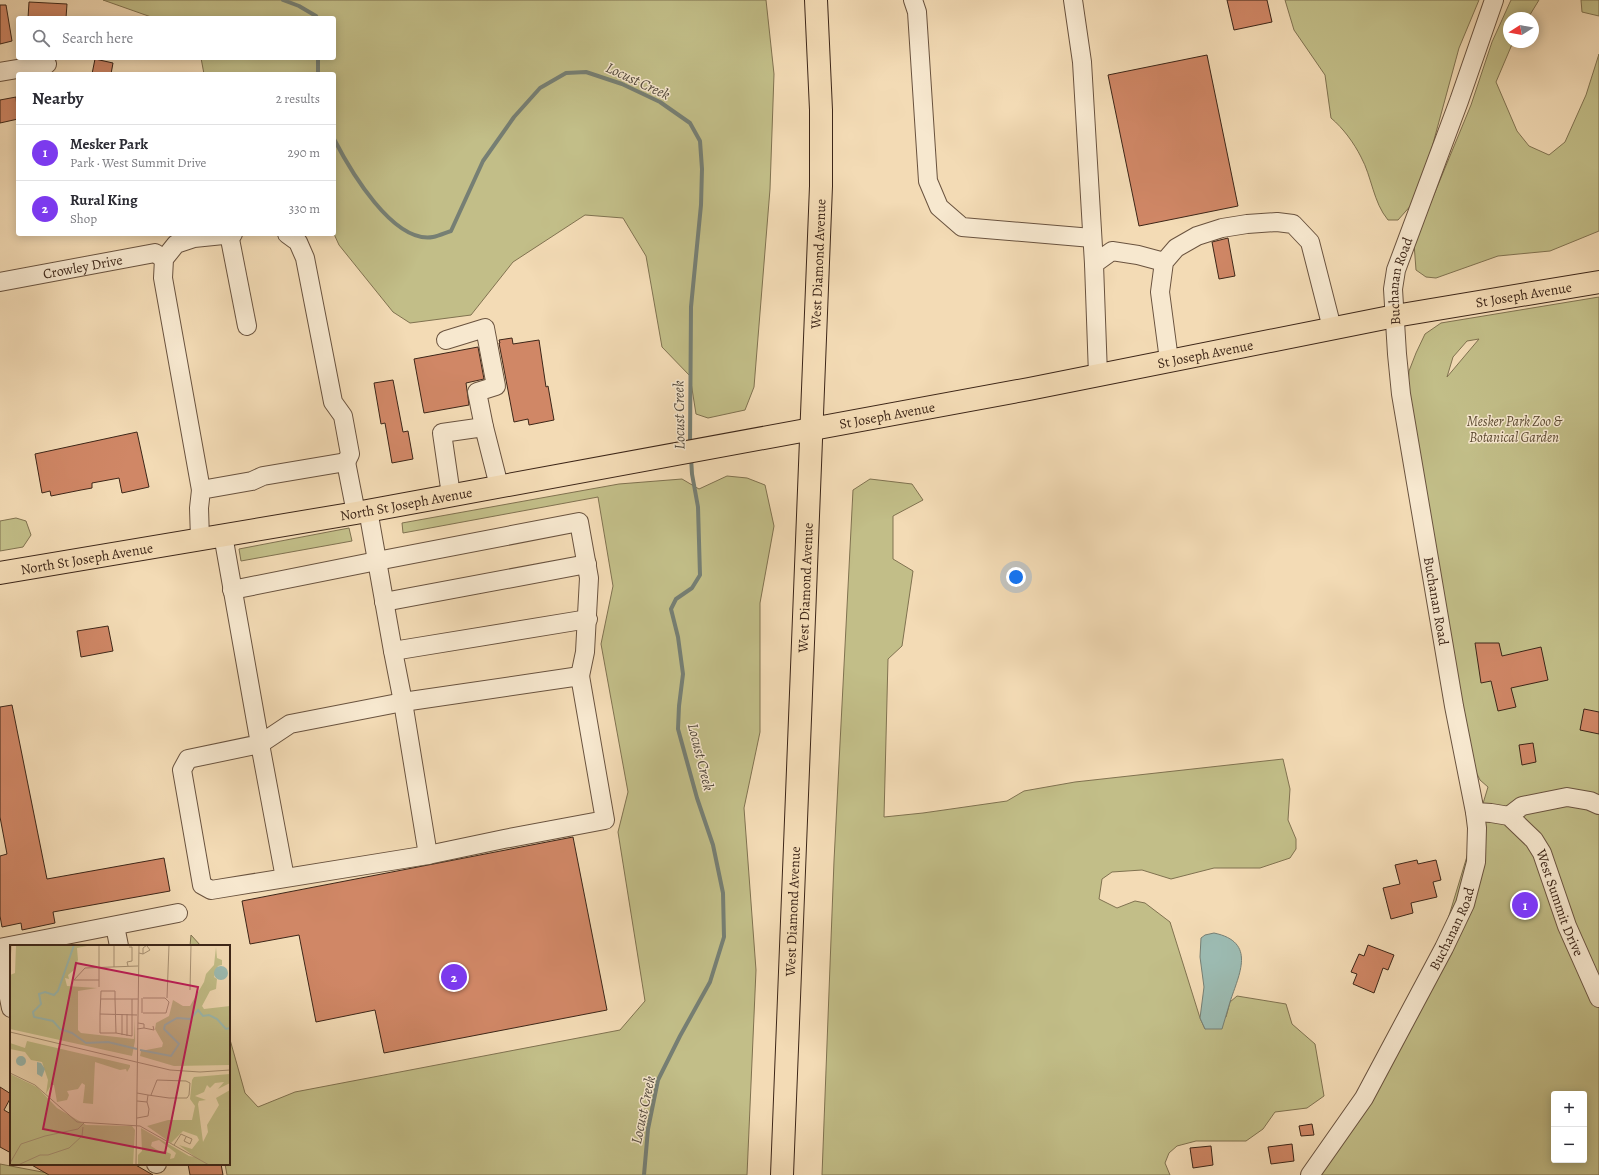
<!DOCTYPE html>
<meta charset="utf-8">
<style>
body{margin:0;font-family:Alegreya,serif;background:#f7f7f7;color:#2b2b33}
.controls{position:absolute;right:12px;bottom:12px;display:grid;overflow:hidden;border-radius:4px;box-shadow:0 2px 10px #0003}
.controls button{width:36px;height:36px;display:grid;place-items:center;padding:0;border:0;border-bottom:1px solid #e1e1e2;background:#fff;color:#2b2b33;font:20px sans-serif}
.compass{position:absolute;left:1503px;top:12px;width:36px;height:36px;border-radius:50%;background:#fff;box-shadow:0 2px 10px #0003;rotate:259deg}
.you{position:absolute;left:1016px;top:577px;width:14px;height:14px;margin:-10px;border:3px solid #fff;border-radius:50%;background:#1a73e8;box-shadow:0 0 0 6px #1a73e833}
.badge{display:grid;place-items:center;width:26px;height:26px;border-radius:50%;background:#7c3aed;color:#fff;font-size:13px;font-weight:700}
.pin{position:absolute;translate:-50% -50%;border:2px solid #fff;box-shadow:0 1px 4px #0006}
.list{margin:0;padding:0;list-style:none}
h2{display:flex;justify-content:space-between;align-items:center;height:52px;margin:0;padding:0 16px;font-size:17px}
h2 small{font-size:13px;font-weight:400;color:#7c7c81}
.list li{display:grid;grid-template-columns:26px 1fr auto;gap:12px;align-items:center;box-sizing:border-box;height:56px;padding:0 16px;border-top:1px solid #e1e1e2}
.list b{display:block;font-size:15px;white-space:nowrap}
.list p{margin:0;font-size:13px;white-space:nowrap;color:#7c7c81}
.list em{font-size:13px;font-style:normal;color:#7c7c81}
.icon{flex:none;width:22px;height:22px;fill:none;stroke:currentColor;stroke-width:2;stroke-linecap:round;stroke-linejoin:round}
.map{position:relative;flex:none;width:1599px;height:1175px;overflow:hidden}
.search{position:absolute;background:#fff;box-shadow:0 2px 10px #0003;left:16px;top:16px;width:320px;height:44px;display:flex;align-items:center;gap:10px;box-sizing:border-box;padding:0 14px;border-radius:4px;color:#7c7c81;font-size:15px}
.panel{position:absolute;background:#fff;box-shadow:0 2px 10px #0003;left:16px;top:72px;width:320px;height:164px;border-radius:4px}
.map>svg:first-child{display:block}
.green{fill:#c2be88;stroke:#807250;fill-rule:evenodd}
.water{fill:#9cbbb2;stroke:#767f74}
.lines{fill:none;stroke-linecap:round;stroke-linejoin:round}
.stream{stroke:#767f74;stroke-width:4}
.building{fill:#d08766;stroke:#3d2618}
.minor-casing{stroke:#6a533f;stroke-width:20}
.major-casing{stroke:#3d2618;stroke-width:24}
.minor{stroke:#f7e8cf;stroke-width:18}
.major{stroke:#f3dbb5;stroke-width:22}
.labels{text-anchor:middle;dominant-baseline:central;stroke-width:3;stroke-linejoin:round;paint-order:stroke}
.street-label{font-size:14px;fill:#3d2618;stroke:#f7e8cf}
.park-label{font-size:14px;font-style:italic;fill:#5e4c34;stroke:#f7e8cf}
.water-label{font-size:15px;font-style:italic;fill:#554b3e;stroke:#f7e8cf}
.inset-river{fill:none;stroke:#9cbbb2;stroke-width:2}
.inset-road{fill:none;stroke:#aa9376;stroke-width:1}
.view{fill:#c2185b;fill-opacity:0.15;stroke:#c2185b;stroke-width:2}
.inset-edge{fill:none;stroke:#3d2618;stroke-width:2}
</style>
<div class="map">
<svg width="1599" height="1175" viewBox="0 0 1599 1175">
<rect width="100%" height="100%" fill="#f3dbb5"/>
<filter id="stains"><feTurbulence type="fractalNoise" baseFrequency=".005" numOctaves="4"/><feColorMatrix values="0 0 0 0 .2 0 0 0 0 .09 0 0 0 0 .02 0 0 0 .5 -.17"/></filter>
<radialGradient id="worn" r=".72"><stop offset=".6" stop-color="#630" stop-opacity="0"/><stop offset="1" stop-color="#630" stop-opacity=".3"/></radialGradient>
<g class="green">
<path d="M103,0H766L774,74L770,189L754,387L745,410L708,418L696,414L690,376L662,347L646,256L623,218L585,215L513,262L471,315L410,323L393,312L339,245L334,234V74H204L201,58H334V18H154Z"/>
<path d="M1285,0H1479L1459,48L1425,173L1413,203L1398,220H1388C1373,202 1372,177 1361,157C1354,143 1343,128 1331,118L1325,75L1294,30Z"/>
<path d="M1511,0H1539L1528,18H1509V42H1513L1496,82L1517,131L1529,146L1549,155L1565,142L1586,95L1599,54V231L1550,251L1498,256L1436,278L1426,277L1416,270L1414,243L1471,105L1492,42Z"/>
<path d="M1581,0H1599V16L1582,12Z"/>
<path d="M1599,297V1175H1319L1425,995L1488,787L1480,780L1471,762L1408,390L1409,371L1416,353L1425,334L1441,323ZM1479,339L1447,377L1453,357L1467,341ZM1554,1094H1584V1160H1554Z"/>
<path d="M727,476L747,478L765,485L774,526L760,603V732L744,808L756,970L747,1175H227L225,1164H229V1036L245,1093L258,1107L295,1092L620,1030L645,1001L618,832L628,792L601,644L613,586L598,497L403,533L402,523L619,484L682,479L699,489Z"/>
<path d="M870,479L912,484L923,500L893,516V559L913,571L902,646L888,659L884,817L923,813L1007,801L1024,791L1075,782L1283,759L1290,789L1288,820L1296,839V849L1290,858L1260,868H1214L1171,879L1142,870L1112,872L1102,879L1099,899L1117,908L1135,901L1145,903L1170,922L1200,1018L1205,1029L1226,1017L1230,1002L1237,996L1286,1004L1292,1024L1315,1044L1324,1096L1307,1108L1275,1112L1263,1129L1246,1141H1196L1177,1146L1169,1153L1165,1163L1170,1175H822L834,861L853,490Z"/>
<path d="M16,518L26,521L31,535L23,547L0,551V521Z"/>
<path d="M349,528L352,541L241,561L239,549Z"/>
<path d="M191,935L201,946H190Z"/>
<path d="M0,1164L58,1175H0Z"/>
</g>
<path class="water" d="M1214,933C1257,942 1239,974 1230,1002C1227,1011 1225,1020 1222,1029H1205L1200,1018L1204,987L1200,957L1201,938L1205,935Z"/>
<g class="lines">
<g class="stream">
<path d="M283,0L299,6L316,16L317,18"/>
<path d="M318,74V58"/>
<path d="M334,139C350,170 393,244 433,237C439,236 445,233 451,231L483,161L514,117L540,88L566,73L586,72L622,84L660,102L690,123L700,141L702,169L701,205L691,307L690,445"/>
<path d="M644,1175L648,1129L658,1080L680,1036L710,982L724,937L723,893L713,845L697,798L678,729L679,706L683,674L678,637L671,609L676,599L692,588L700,575L698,507L692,474L691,457"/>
</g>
</g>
<g class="building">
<path d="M1227,0H1267L1272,22L1234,30Z"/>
<path d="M29,2L67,4L66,18H28Z"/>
<path d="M0,5H6L12,41L0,44Z"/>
<path d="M1207,55L1238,206L1139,226L1108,75Z"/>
<path d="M95,59L113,63L111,74H92Z"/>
<path d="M16,97L18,119L0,123V100Z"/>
<path d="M1228,238L1235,276L1219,279L1212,242Z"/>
<path d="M512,338L513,344L539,340L546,387L548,386L554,420L529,425L528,419L514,422L499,343H500L499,340Z"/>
<path d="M478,347L484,379L466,383L469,405L424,413L414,359Z"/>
<path d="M393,380L403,432L408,431L413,459L392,463L385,423L381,424L374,383Z"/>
<path d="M137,432L149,487L122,493L119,478L92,483V488L81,490L51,496L50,491L42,493L35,454Z"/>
<path d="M108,626L113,651L81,657L77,631Z"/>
<path d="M1475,643H1499L1502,656L1541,647L1548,680L1511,688L1516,707L1498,711L1491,681L1481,683Z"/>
<path d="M12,705L47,879L164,858L170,891L53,912L55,923L22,930L21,923L2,927L0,916V856L7,854L0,817V707Z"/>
<path d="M1584,709L1599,712V734L1580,730Z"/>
<path d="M1533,743L1536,762L1522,765L1519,745Z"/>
<path d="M573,837L607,1010L384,1053L375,1010L316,1022L299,935L250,944L242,901Z"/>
<path d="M1417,860L1418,864L1436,860L1441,880L1433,882L1437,897L1411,903L1413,913L1391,919L1383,888L1400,884L1395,865Z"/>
<path d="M1368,945L1394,955L1388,970L1383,968L1374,993L1353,984L1357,974L1351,972L1359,954L1364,956Z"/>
<path d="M0,1087L11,1094V1097L4,1110L11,1114V1153L0,1147Z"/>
<path d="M1312,1124L1314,1135L1301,1136L1299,1126Z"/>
<path d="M1292,1144L1294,1161L1271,1164L1268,1147Z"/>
<path d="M1211,1146L1213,1165L1193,1168L1190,1148Z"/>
<path d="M30,1164H134L153,1175H49Z"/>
<path d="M188,1164H221L223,1175H190Z"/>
</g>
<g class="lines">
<g class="minor-casing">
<g id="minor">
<path d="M913,0L917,12L928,181L939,207L962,227L1092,238"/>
<path d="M1073,0L1082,62L1094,264"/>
<path d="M0,72L47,64"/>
<path d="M229,234L247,326"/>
<path d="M287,234L298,242L305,258L333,402L343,416L350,454L346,462"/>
<path id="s1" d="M0,282L155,253L164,259"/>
<path d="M446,340L485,328L496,386L477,392L484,427"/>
<path d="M1169,360L1160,292L1164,262L1176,248L1197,236L1222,228L1247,224L1277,222L1293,224L1310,242L1332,328"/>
<path d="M1098,375L1094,264L1112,251L1138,255L1164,262"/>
<path d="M201,490L163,278L164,259L176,244L194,238L233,234"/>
<path d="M451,495L442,433L484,427L499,486"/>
<path d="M368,510L393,651L403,702L428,855"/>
<path d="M223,535L260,744L290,724L403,702L580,676L605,820L504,839L428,855L211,890L202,885L182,770L188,759L260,744L285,878"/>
<path d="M200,539L199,508L201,490L252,481L263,476L346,462L356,513"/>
<path d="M232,590L377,561L579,522L589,578L585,652L580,676"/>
<path d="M384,602L587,564"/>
<path d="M393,651L588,619"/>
<path id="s2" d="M1475,812L1491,813L1509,816L1534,840L1542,853L1567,926L1599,998"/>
<path d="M1509,816L1522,806L1567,797L1590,801L1599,805"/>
<path d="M115,926L119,946"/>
<path d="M0,948L178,913"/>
<path d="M0,952L11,1008"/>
<path d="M156,1164H157"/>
<path id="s3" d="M1310,1175L1364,1098L1444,948L1465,904L1476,862L1477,828L1475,812L1454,706L1401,394L1397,354L1393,289L1396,270L1459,101L1494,0"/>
</g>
</g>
<g class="major-casing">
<g id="major">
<path id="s4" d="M0,573L356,513L1029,389L1395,316L1599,282"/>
<path id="s5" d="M782,1175L821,186V110L816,0"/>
</g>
</g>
<use href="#minor" class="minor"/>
<use href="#major" class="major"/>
</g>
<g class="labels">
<g class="street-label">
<text stroke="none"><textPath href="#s5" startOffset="912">West Diamond Avenue</textPath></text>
<text stroke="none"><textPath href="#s1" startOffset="84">Crowley Drive</textPath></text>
<text stroke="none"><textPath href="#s3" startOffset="945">Buchanan Road</textPath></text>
<text stroke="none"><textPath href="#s4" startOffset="1549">St Joseph Avenue</textPath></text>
<text stroke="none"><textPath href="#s4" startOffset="1225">St Joseph Avenue</textPath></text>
<text stroke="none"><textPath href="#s4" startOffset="901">St Joseph Avenue</textPath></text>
<text stroke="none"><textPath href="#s4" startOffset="412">North St Joseph Avenue</textPath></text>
<text stroke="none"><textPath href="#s4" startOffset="88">North St Joseph Avenue</textPath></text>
<text stroke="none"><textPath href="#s5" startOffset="588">West Diamond Avenue</textPath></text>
<text transform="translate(1436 601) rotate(80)">Buchanan Road</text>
<text stroke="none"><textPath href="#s2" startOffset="137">West Summit Drive</textPath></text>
<text stroke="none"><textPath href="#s5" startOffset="264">West Diamond Avenue</textPath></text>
<text stroke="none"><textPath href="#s3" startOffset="285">Buchanan Road</textPath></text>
</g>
<g class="park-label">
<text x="1514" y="421">Mesker Park Zoo &amp;<tspan x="1514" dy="16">Botanical Garden</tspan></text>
</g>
<g class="water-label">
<text transform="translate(638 81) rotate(25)">Locust Creek</text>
<text transform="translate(679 415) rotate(-91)">Locust Creek</text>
<text transform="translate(701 757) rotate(76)">Locust Creek</text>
<text transform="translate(643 1110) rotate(-78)">Locust Creek</text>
</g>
</g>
<g transform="translate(10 945)">
<rect width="220" height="220" fill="#f3dbb5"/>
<path d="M6,0H82L67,3L68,15L64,25L58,30L59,34L55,33L57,41L87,43L68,46V85L71,88L124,94L125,73V96L122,111L0,84V30L5,28ZM206,2L207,13L212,15V20L208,21L204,32L207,34L206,44L200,46L192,61L194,64L220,61V120L164,121L130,111L131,106L152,102L153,98L145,84L146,78L159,71L163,55L173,61H180L194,37L196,29L204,20ZM17,96L120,120V122L117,127L116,124L110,125L85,117L83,159L73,158L75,140L72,138L68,144L57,146L59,150L57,155L47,157L44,140H41L36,149L38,135L32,117L21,115L15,107L0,104V98L15,103ZM0,129L27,142L47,163L76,180L122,181L125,185L123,220H0ZM220,129V138L208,144L214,137L205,138L200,143L197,140L194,147L185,151L196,155L189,156L188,159L193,197L198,187L197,180L209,160L206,153L220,145V220H128V210L132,206L131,183L179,211L185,212L169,200L182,204L189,195L187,191L173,186L161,198L137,181L158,175H182L185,161L180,154L182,135L184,132ZM149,195L166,208L164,213L160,214L161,209L154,206L152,208L141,201L142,197Z" fill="#c2be88" fill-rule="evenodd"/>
<path d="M204 28a7 7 0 1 1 14 0a7 7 0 1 1-14 0ZM6 116a5 5 0 1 1 10 0a5 5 0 1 1-10 0ZM27,117L31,118L35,124L32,132L27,129Z" fill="#9cbbb2"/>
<path class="inset-river" d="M64,0L48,46L44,50L35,47L29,49L31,59L23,67L24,72L43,76L50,84L62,88L76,98L98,97L127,104M130,105L161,111L169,99L154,84L155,80L167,73L180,74L188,65L193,71L199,70L207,74L216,84L220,83"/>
<path class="inset-road" d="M89,0V42M129,8L133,9V3L137,0M133,9L140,5L137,1M0,19L1,0M118,21L117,17L122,16V2H119M104,22V0M64,35L75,23L128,21M64,35H89M180,45L181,0M132,53V68M157,53L159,0M91,54H105V46H91L90,69V88H106L105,54H128M133,68H156L159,57L155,53H133M90,69L127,70M134,83L144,85L143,81M127,84L134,83V79L128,78M0,87L160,125L190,127L220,125M106,88L122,91V54M112,90V69M117,91V69M0,128L25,140L67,177L130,181L199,220M127,148L138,150L137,157M138,150L159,153H177L179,150L180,138L176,136L147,135L141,150M127,173L138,171L139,164L137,157L127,156M164,200L171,189L173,190L182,194L180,199L174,196L176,192M0,218L11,199L35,191L68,184L74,178M8,220L30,210H38L59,203L72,191L73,182M126,220L129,0"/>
<path class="view" d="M66,18L188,42L155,208L33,184Z"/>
<rect width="220" height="220" class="inset-edge"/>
</g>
<rect width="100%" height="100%" filter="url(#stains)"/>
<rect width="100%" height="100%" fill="url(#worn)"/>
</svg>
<div class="controls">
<button>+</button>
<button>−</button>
</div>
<svg class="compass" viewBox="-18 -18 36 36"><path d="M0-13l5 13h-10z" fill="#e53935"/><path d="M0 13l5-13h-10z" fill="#7c7c81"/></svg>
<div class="you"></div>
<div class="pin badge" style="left:1525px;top:905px">1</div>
<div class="pin badge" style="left:454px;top:977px">2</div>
<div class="search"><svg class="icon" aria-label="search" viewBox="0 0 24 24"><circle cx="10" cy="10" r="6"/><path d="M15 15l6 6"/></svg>Search here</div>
<section class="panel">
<h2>Nearby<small>2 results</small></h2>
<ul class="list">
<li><span class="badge">1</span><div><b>Mesker Park</b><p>Park · West Summit Drive</p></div><em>290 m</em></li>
<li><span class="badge">2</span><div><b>Rural King</b><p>Shop</p></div><em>330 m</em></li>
</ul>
</section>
</div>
